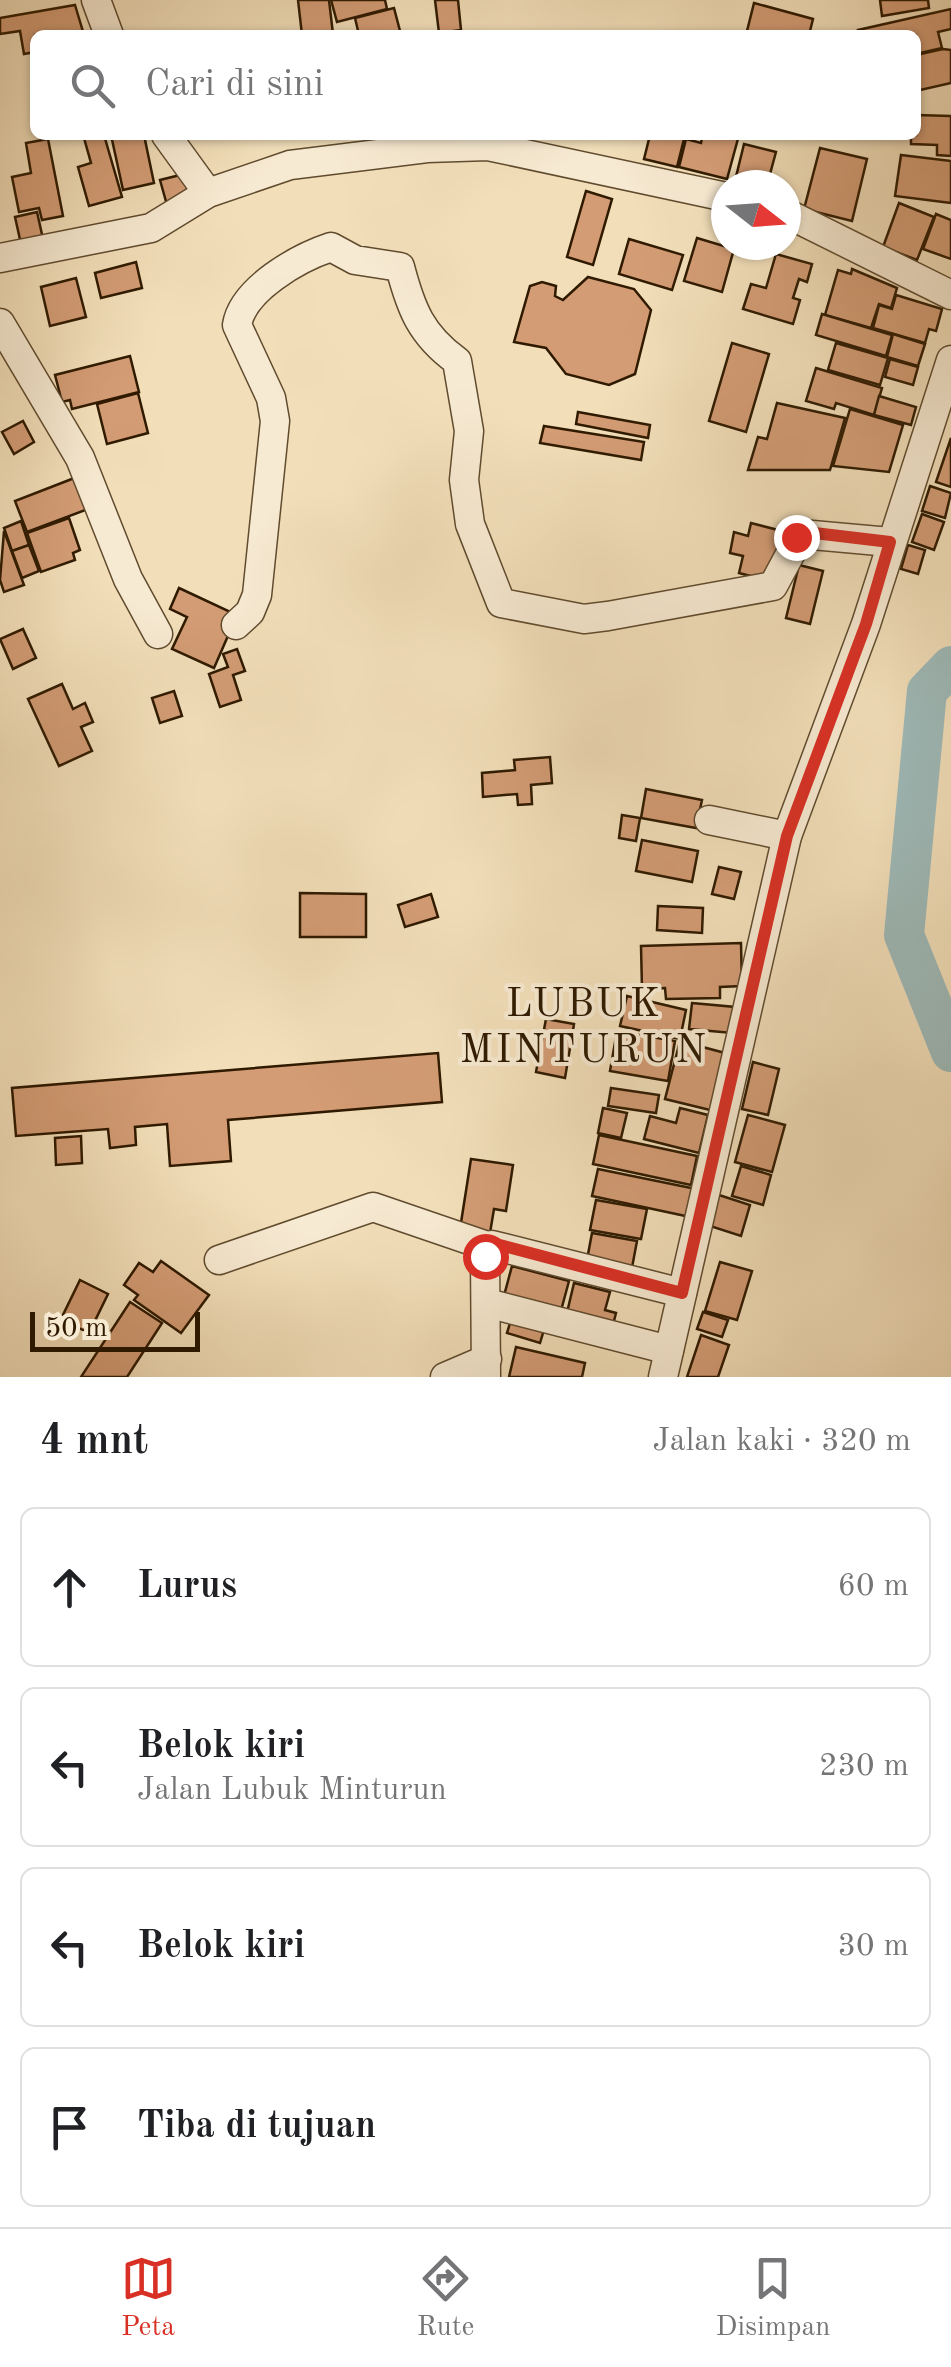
<!DOCTYPE html>
<html lang="id">
<meta charset="utf-8">
<style>
body{margin:0;font-family:"Old Standard TT",serif;background:#f2f2f2;color:#202124}
.compass{position:absolute;left:711px;top:170px;width:90px;height:90px;border-radius:50%;background:#fff;box-shadow:0 2px 8px #0004;rotate:107deg}
.scale{position:absolute;left:30px;bottom:25px;width:170px;box-sizing:border-box;padding-left:10px;border:5px solid #2f1a00;border-top:0;font-size:28px;line-height:35px;white-space:nowrap;color:#2f1a00;-webkit-text-stroke:8px #f7ead2;paint-order:stroke}
.stop{position:absolute;width:30px;height:30px;margin:-22px;border:8px solid #d93025;border-radius:50%;background:#fff}
.stop.end{background:#d93025;border-color:#fff;box-shadow:0 2px 10px #0008}
.list{margin:0;padding:0;list-style:none}
h2{display:flex;justify-content:space-between;align-items:center;height:130px;margin:0;padding:0 40px;font-size:42px}
h2 small{font-size:32px;font-weight:400;color:#757577}
.list li{display:grid;grid-template-columns:65px 1fr auto;gap:30px;align-items:center;box-sizing:border-box;height:160px;margin:0 20px 20px;padding:0 20px;border:2px solid #e0e0e0;border-radius:15px}
.list b{display:block;font-size:38px;white-space:nowrap}
.list p{margin:0;font-size:32px;white-space:nowrap;color:#757577}
.list em{font-size:32px;font-style:normal;color:#757577}
.icon{flex:none;width:55px;height:55px;fill:none;stroke:currentColor;stroke-width:2;stroke-linecap:round;stroke-linejoin:round}
.map{position:relative;flex:none;width:951px;height:1377px;overflow:hidden}
.search{position:absolute;background:#fff;box-shadow:0 2px 8px #0004;left:30px;right:30px;top:30px;height:110px;display:flex;align-items:center;gap:25px;box-sizing:border-box;padding:0 35px;border-radius:15px;color:#757577;font-size:38px}
.sheet{height:850px;background:#fff}
nav{display:flex;justify-content:space-around;align-items:center;box-sizing:border-box;height:140px;border-top:2px solid #e0e0e0;background:#fff;font-size:28px;color:#757577}
nav a{display:grid;justify-items:center;gap:5px}
nav .on{color:#d93025}
.map>svg:first-child{display:block}
.lines{fill:none;stroke-linecap:round;stroke-linejoin:round}
.river{stroke:#9ebab9;stroke-width:40}
.building{fill:#d39c75;stroke:#2f1a00;stroke-width:2.5}
.minor-casing{stroke:#604b2e;stroke-width:31}
.minor{stroke:#f7ead2;stroke-width:28}
.route{stroke:#d93025;stroke-width:12}
.labels{text-anchor:middle;dominant-baseline:central;stroke-width:8;stroke-linejoin:round;paint-order:stroke}
.quarter-label{font-size:40px;letter-spacing:2.5px;fill:#2f1a00;stroke:#f7ead2}
</style>
<div class="map">
<svg width="951" height="1377" viewBox="0 0 951 1377">
<rect width="100%" height="100%" fill="#f2dfba"/>
<filter id="stains"><feTurbulence type="fractalNoise" baseFrequency=".002" numOctaves="4"/><feColorMatrix values="0 0 0 0 .2 0 0 0 0 .09 0 0 0 0 .02 0 0 0 .5 -.17"/></filter>
<radialGradient id="worn" r=".72"><stop offset=".6" stop-color="#630" stop-opacity="0"/><stop offset="1" stop-color="#630" stop-opacity=".3"/></radialGradient>
<g class="lines">
<path class="river" d="M951,666L927,691L904,935L951,1052"/>
</g>
<g class="building">
<path d="M298,0H329L333,34L302,35Z"/>
<path d="M331,0H385L387,9L337,22Z"/>
<path d="M435,0H458L461,30L439,33Z"/>
<path d="M880,0H928L929,8L882,16Z"/>
<path d="M754,3L813,19L809,35H746Z"/>
<path d="M75,5L84,35H35V52L24,54L20,31L0,34V18Z"/>
<path d="M394,8L400,31L359,35L355,18Z"/>
<path d="M951,9V29L938,32L942,48L916,54V35H859L858,30Z"/>
<path d="M943,49L951,50V83L916,91V55Z"/>
<path d="M916,115L951,116V156L937,155V145L911,144V135H916Z"/>
<path d="M104,135L122,197L89,206L78,167L91,163L84,138Z"/>
<path d="M111,135H144L154,183L123,190Z"/>
<path d="M650,135H685L677,167L644,159Z"/>
<path d="M689,135H739L727,179L679,167L686,139L701,143L702,138Z"/>
<path d="M48,139L63,216L42,220L39,208L19,212L12,177L31,173L26,143Z"/>
<path d="M744,144L776,152L767,185L735,181Z"/>
<path d="M820,148L867,159L852,221L804,209Z"/>
<path d="M901,155L951,161V203L895,196Z"/>
<path d="M184,174L190,198L167,205L160,180Z"/>
<path d="M586,191L612,199L593,265L567,257Z"/>
<path d="M899,203L934,217L917,260L883,247Z"/>
<path d="M37,212L45,248L23,253L15,217Z"/>
<path d="M936,214L951,220V259L923,249Z"/>
<path d="M697,238L734,249L722,292L684,281Z"/>
<path d="M629,239L683,255L672,290L619,274Z"/>
<path d="M776,254L812,264L807,282L799,279L793,298L800,300L793,324L743,309L751,284L766,288Z"/>
<path d="M136,262L142,288L101,298L95,273Z"/>
<path d="M852,269L897,288L891,308L879,304L871,328L825,315L838,270L851,274Z"/>
<path d="M588,277L634,289L651,310L635,374L609,385L566,374L546,348L514,342L530,286L542,282L556,286L555,296L563,300Z"/>
<path d="M76,278L86,317L50,326L41,287Z"/>
<path d="M896,295L942,309L936,331L929,329L925,343L873,328L879,305L892,309Z"/>
<path d="M822,314L892,335L886,356L816,335Z"/>
<path d="M893,334L925,344L918,366L887,357Z"/>
<path d="M732,343L769,354L746,432L709,421Z"/>
<path d="M836,343L888,358L880,385L828,370Z"/>
<path d="M130,356L139,392L72,409L70,400L62,402L55,375Z"/>
<path d="M890,359L918,367L913,385L885,377Z"/>
<path d="M816,368L882,388L874,415L836,403L834,409L806,401Z"/>
<path d="M138,393L148,433L107,444L97,404Z"/>
<path d="M879,396L916,407L911,425L874,415Z"/>
<path d="M777,403L845,418L830,470H748L758,437L767,439Z"/>
<path d="M850,409L903,425L889,472L833,466Z"/>
<path d="M578,412L650,425L648,438L576,424Z"/>
<path d="M23,421L34,442L14,454L2,432Z"/>
<path d="M544,426L644,442L641,460L540,443Z"/>
<path d="M951,438V487L936,482Z"/>
<path d="M77,477L88,509L27,532L15,501Z"/>
<path d="M930,486L951,493L945,518L922,511Z"/>
<path d="M922,514L944,522L934,550L912,542Z"/>
<path d="M69,518L80,550L73,553L75,560L41,572L27,533Z"/>
<path d="M21,521L29,545L12,551L4,528Z"/>
<path d="M751,523L782,531L769,581L739,573L743,556L730,553L734,532L748,536Z"/>
<path d="M4,531L24,585L4,592L0,580Z"/>
<path d="M29,545L39,571L22,578L12,551Z"/>
<path d="M908,545L925,550L918,574L901,569Z"/>
<path d="M799,565L823,571L810,624L786,618Z"/>
<path d="M179,588L237,615L214,668L172,649L187,617L170,609Z"/>
<path d="M23,629L36,658L13,669L0,639Z"/>
<path d="M237,649L245,671L233,675L241,700L220,707L209,674L228,667L223,654Z"/>
<path d="M62,684L73,709L85,703L93,722L81,727L92,751L59,766L28,699Z"/>
<path d="M174,691L182,716L160,723L152,698Z"/>
<path d="M550,757L552,783L531,785L532,804L518,805L517,794L483,797L482,773L515,770L514,760Z"/>
<path d="M646,789L702,800L696,828L641,818Z"/>
<path d="M622,815L640,818L636,841L619,838Z"/>
<path d="M642,840L698,851L692,882L636,871Z"/>
<path d="M719,867L741,872L734,899L712,894Z"/>
<path d="M300,893L366,894V937H300Z"/>
<path d="M431,894L438,917L405,927L398,905Z"/>
<path d="M658,906L703,908L702,933L657,930Z"/>
<path d="M741,943L742,986L720,987V998L666,999L665,988L642,989L641,946Z"/>
<path d="M627,996L686,1010L680,1039L620,1026Z"/>
<path d="M692,1003L735,1007L732,1033L689,1029Z"/>
<path d="M546,1019L574,1024L565,1078L536,1072Z"/>
<path d="M617,1031L675,1041L668,1081L610,1071Z"/>
<path d="M680,1041L725,1053L710,1110L665,1099Z"/>
<path d="M438,1053L442,1102L228,1120L231,1161L170,1166L167,1124L135,1127L136,1145L110,1148L108,1129L16,1136L12,1088Z"/>
<path d="M753,1062L779,1069L768,1115L742,1109Z"/>
<path d="M611,1088L659,1095L656,1113L608,1106Z"/>
<path d="M603,1108L627,1113L621,1138L598,1133Z"/>
<path d="M680,1108L708,1115L699,1153L644,1139L650,1116L676,1123Z"/>
<path d="M748,1115L785,1125L772,1172L735,1162Z"/>
<path d="M599,1135L697,1156L691,1185L593,1164Z"/>
<path d="M81,1136L82,1163L56,1165L55,1138Z"/>
<path d="M471,1159L513,1165L506,1211L494,1209L490,1233L460,1229Z"/>
<path d="M741,1166L771,1175L763,1205L732,1196Z"/>
<path d="M598,1169L696,1189L690,1217L592,1196Z"/>
<path d="M719,1195L750,1205L741,1236L710,1226Z"/>
<path d="M596,1200L647,1209L641,1239L590,1230Z"/>
<path d="M592,1233L637,1241L631,1273L586,1265Z"/>
<path d="M161,1261L209,1295L181,1333L134,1300L138,1295L124,1285L139,1263L153,1272Z"/>
<path d="M720,1262L752,1271L737,1320L705,1311Z"/>
<path d="M512,1266L569,1281L559,1318L502,1303Z"/>
<path d="M80,1280L108,1294L89,1333L61,1319Z"/>
<path d="M574,1283L610,1292L605,1310L616,1313L611,1333L565,1321Z"/>
<path d="M130,1302L162,1323L127,1377H81Z"/>
<path d="M703,1312L728,1320L722,1337L697,1329Z"/>
<path d="M513,1313L546,1323L540,1343L507,1333Z"/>
<path d="M701,1335L729,1345L718,1377H687Z"/>
<path d="M516,1347L585,1363L582,1377H509Z"/>
</g>
<g class="lines">
<g class="minor-casing">
<g id="minor">
<path d="M96,0L109,35"/>
<path d="M166,135L208,193"/>
<path d="M786,213L951,295"/>
<path d="M0,258L151,228L208,193L290,165L427,148L488,146L726,197"/>
<path d="M0,323L80,458L128,579L158,634"/>
<path d="M236,625L250,612L257,595L275,421L271,398L237,325C243,289 298,258 331,247L355,260L400,267C411,309 421,335 457,361L469,431L464,480L470,524L501,603L584,619L608,616L773,586L801,534L890,542"/>
<path d="M709,820L787,836"/>
<path d="M219,1260L373,1207L490,1247"/>
<path d="M487,1303L669,1350"/>
<path d="M445,1377L487,1359"/>
<path d="M486,1377L485,1256L492,1245L682,1293"/>
<path d="M663,1377L787,836L866,624L951,360"/>
</g>
</g>
<use href="#minor" class="minor"/>
</g>
<g class="lines">
<path class="route" d="M485,1256L496,1244L682,1293L787,836L866,624L890,542L806,532L796,537"/>
</g>
<g class="labels">
<g class="quarter-label">
<text x="584" y="1006">LUBUK<tspan x="584" dy="46">MINTURUN</tspan></text>
</g>
</g>
<rect width="100%" height="100%" filter="url(#stains)"/>
<rect width="100%" height="100%" fill="url(#worn)"/>
</svg>
<svg class="compass" viewBox="-18 -18 36 36"><path d="M0-13l5 13h-10z" fill="#e53935"/><path d="M0 13l5-13h-10z" fill="#757577"/></svg>
<div class="scale">50 m</div>
<div class="stop" style="left:485px;top:1256px"></div>
<div class="stop end" style="left:796px;top:537px"></div>
<div class="search"><svg class="icon" aria-label="search" viewBox="0 0 24 24"><circle cx="10" cy="10" r="6"/><path d="M15 15l6 6"/></svg>Cari di sini</div>
</div>
<section class="sheet">
<h2>4 mnt<small>Jalan kaki · 320 m</small></h2>
<ul class="list">
<li><svg class="icon" aria-label="ahead" viewBox="0 0 24 24"><path d="M12 20V5M6 11l6-6 6 6"/></svg><div><b>Lurus</b></div><em>60 m</em></li>
<li><svg class="icon" aria-label="left" viewBox="0 0 24 24"><path d="M17 20v-9H6M10 6l-5 5 5 5"/></svg><div><b>Belok kiri</b><p>Jalan Lubuk Minturun</p></div><em>230 m</em></li>
<li><svg class="icon" aria-label="left" viewBox="0 0 24 24"><path d="M17 20v-9H6M10 6l-5 5 5 5"/></svg><div><b>Belok kiri</b></div><em>30 m</em></li>
<li><svg class="icon" aria-label="arrive" viewBox="0 0 24 24"><path d="M6 21V4h12l-3 4 3 4H6"/></svg><div><b>Tiba di tujuan</b></div></li>
</ul>
</section>
<nav>
<a class="on"><svg class="icon" aria-label="map" viewBox="0 0 24 24"><path d="M3 6l6-2 6 2 6-2v14l-6 2-6-2-6 2zM9 4v14M15 6v14"/></svg>Peta</a>
<a><svg class="icon" aria-label="directions" viewBox="0 0 24 24"><path d="M12 3l9 9-9 9-9-9zM9 14v-3h6M13 9l2 2-2 2"/></svg>Rute</a>
<a><svg class="icon" aria-label="saved" viewBox="0 0 24 24"><path d="M7 4h10v16l-5-4-5 4z"/></svg>Disimpan</a>
</nav>
